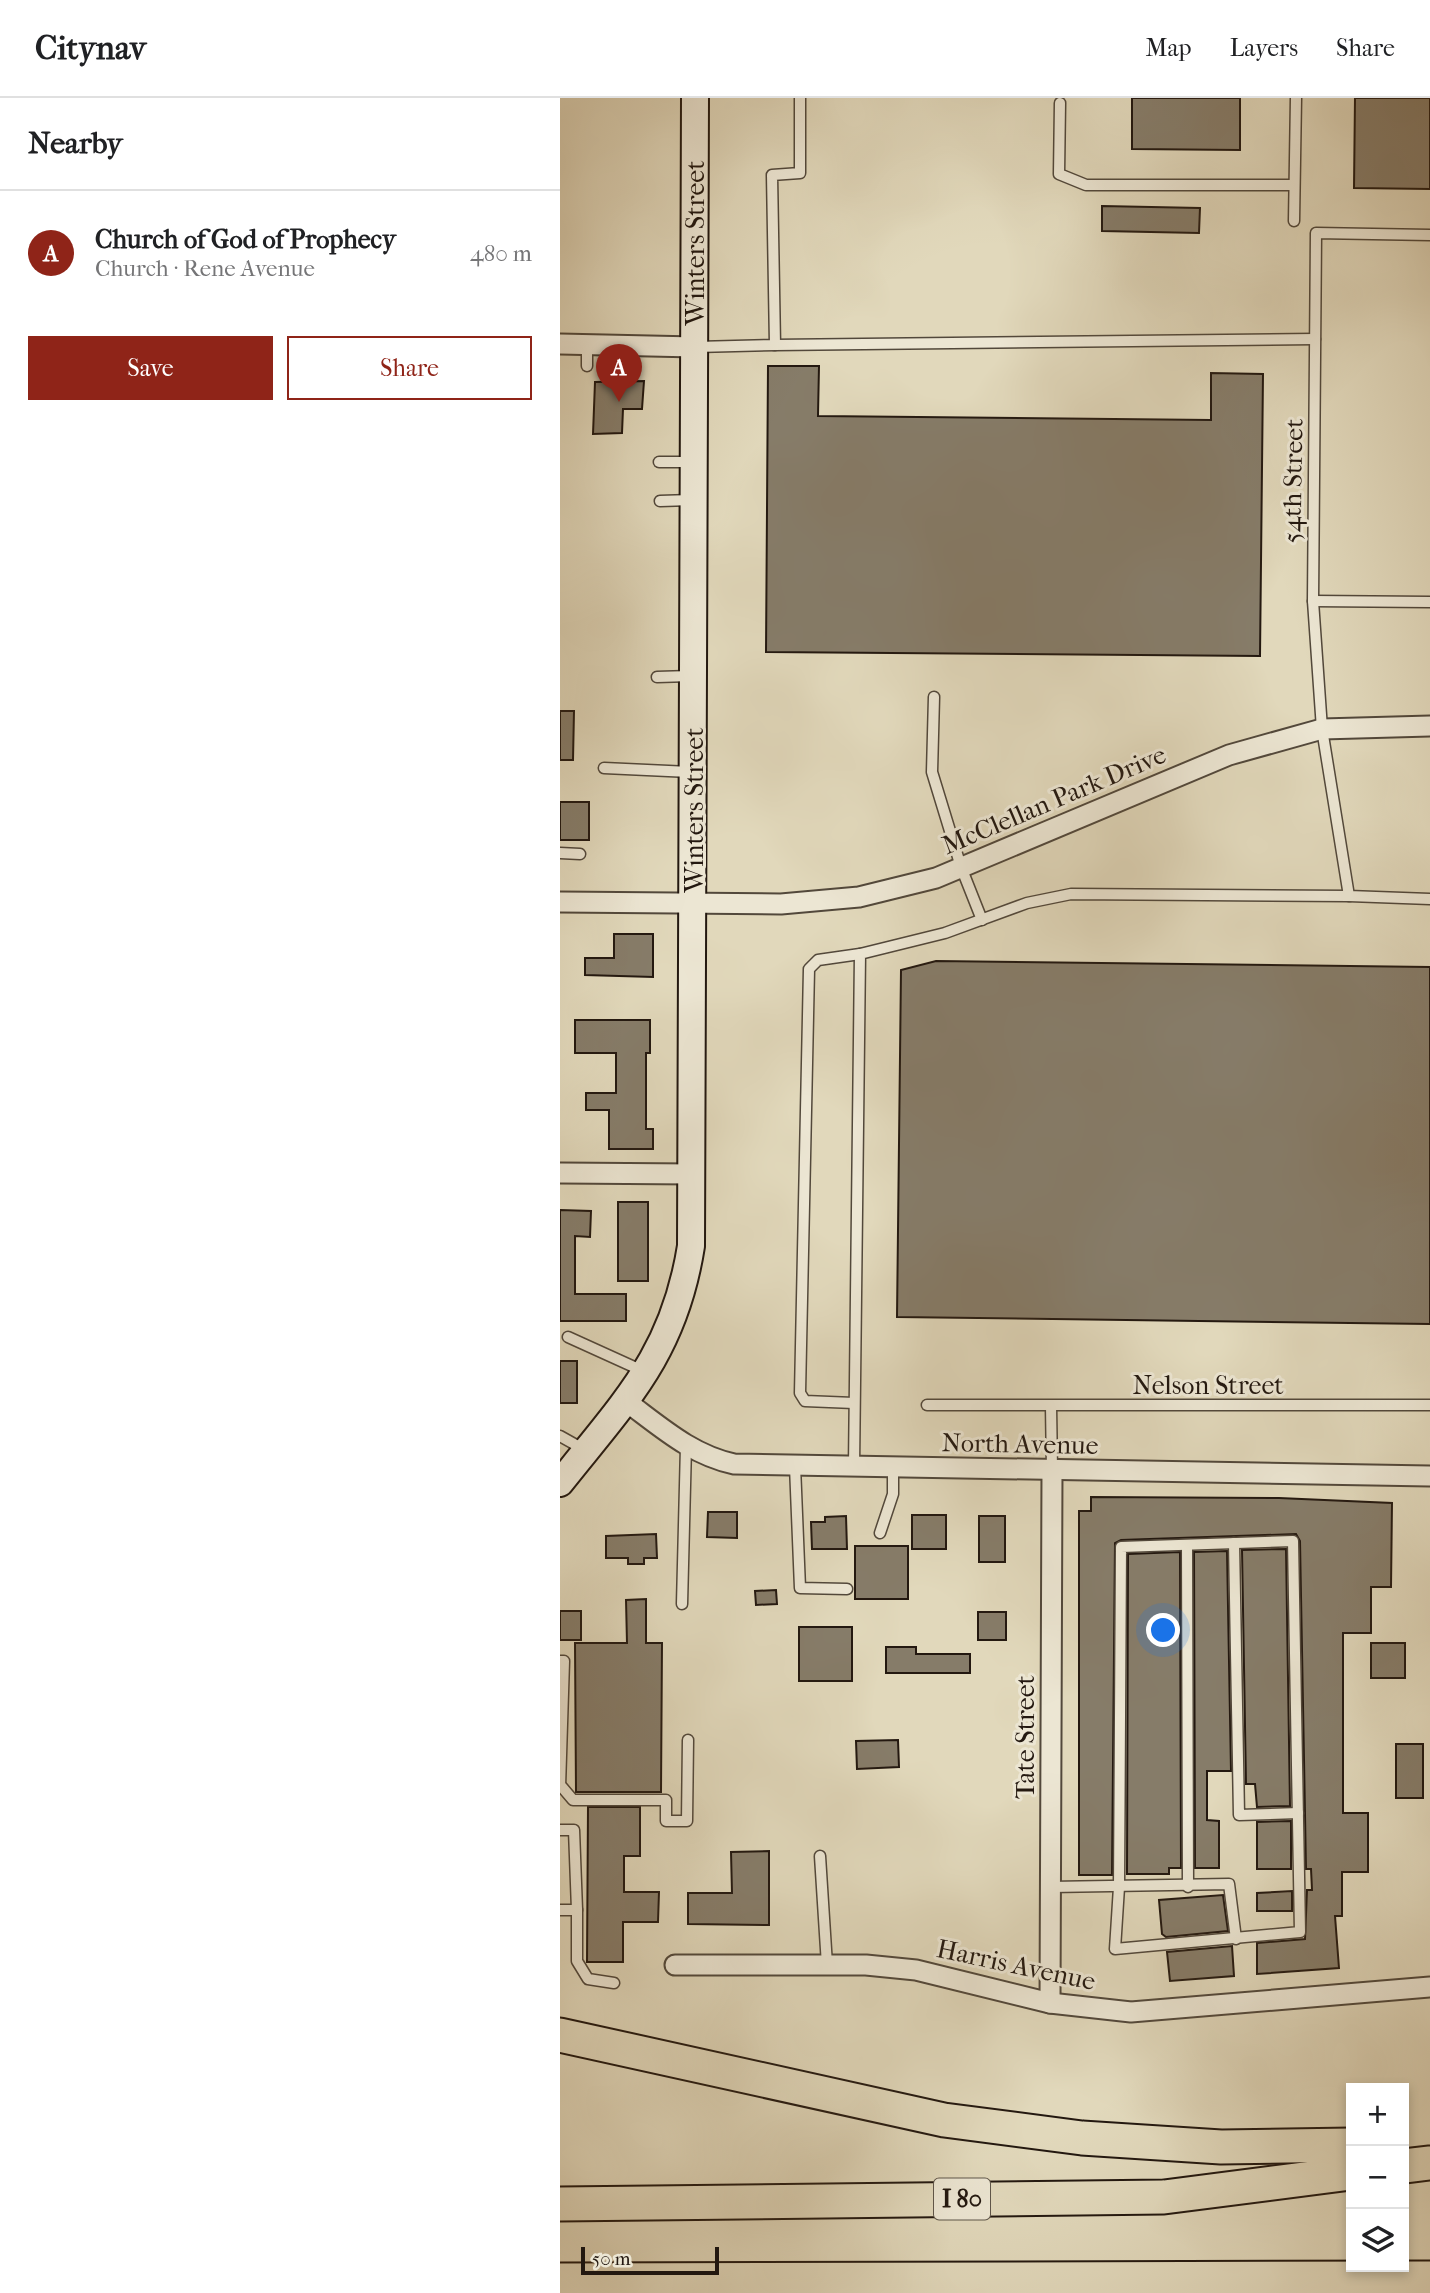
<!DOCTYPE html>
<meta charset="utf-8">
<style>
body{margin:0;font-family:"IM FELL French Canon",serif;background:#f6f6f6;color:#202124}
.controls{position:absolute;right:21px;bottom:21px;display:grid;overflow:hidden;border-radius:0px;box-shadow:0 4px 10px #0003}
.controls button{width:63px;height:63px;display:grid;place-items:center;padding:0;border:0;border-bottom:2px solid #e0e0e0;background:#fff;color:#202124;font:35px sans-serif}
.scale{position:absolute;left:21px;bottom:18px;width:138px;box-sizing:border-box;padding-left:7px;border:4px solid #231810;border-top:0;font-size:19px;line-height:24px;white-space:nowrap;color:#231810;-webkit-text-stroke:5px #ece6d3;paint-order:stroke}
.you{position:absolute;left:604px;top:1533px;width:24px;height:24px;margin:-18px;border:5px solid #fff;border-radius:50%;background:#1a73e8;box-shadow:0 0 0 10px #1a73e833}
.badge{display:grid;place-items:center;width:46px;height:46px;border-radius:50%;background:#8f2418;color:#fff;font-size:23px;font-weight:700}
.pin{position:absolute;translate:-50% -58px;filter:drop-shadow(0 2px 4px #0008)}
.pin::after{content:'';position:absolute;top:37px;width:24px;height:21px;background:inherit;clip-path:polygon(0 0,100% 0,50% 100%)}
.list{margin:0;padding:0;list-style:none}
h2{display:flex;justify-content:space-between;align-items:center;height:91px;margin:0;padding:0 28px;font-size:30px}
h2 small{font-size:23px;font-weight:400;color:#757577}
.list li{display:grid;grid-template-columns:46px 1fr auto;gap:21px;align-items:center;box-sizing:border-box;height:126px;padding:0 28px;border-top:2px solid #e0e0e0}
.list b{display:block;font-size:26px;white-space:nowrap}
.list p{margin:0;font-size:23px;white-space:nowrap;color:#757577}
.list em{font-size:23px;font-style:normal;color:#757577}
.actions{display:flex;gap:14px;padding:21px 28px}
.actions a{flex:1;padding:16px 0;border:2px solid #8f2418;border-radius:0px;text-align:center;font-size:24px;color:#8f2418}
.actions .main{background:#8f2418;color:#fff}
.icon{flex:none;width:38px;height:38px;fill:none;stroke:currentColor;stroke-width:2;stroke-linecap:round;stroke-linejoin:round}
.map{position:relative;flex:none;width:870px;height:2195px;overflow:hidden}
header{display:flex;align-items:center;gap:42px;box-sizing:border-box;height:98px;padding:0 35px;background:#fff;border-bottom:2px solid #e0e0e0}
header strong{font-size:33px}
nav{display:flex;gap:38px;margin-inline-start:auto;font-size:24px}
main{display:flex}
aside{flex:1;background:#fff}
.map>svg:first-child{display:block}
.building{fill:#867c69;stroke:#231810;stroke-width:2}
.lines{fill:none;stroke-linecap:round;stroke-linejoin:round}
.service-casing{stroke:#52483b;stroke-width:13}
.minor-casing{stroke:#52483b;stroke-width:23}
.secondary-casing{stroke:#231810;stroke-width:30}
.motorway-casing{stroke:#231810;stroke-width:37}
.service{stroke:#ece6d3;stroke-width:10}
.minor{stroke:#ece6d3;stroke-width:19}
.secondary{stroke:#ece6d3;stroke-width:26}
.motorway{stroke:#e1d8bb;stroke-width:33}
.labels{text-anchor:middle;dominant-baseline:central;stroke-width:6;stroke-linejoin:round;paint-order:stroke}
.shield{fill:#ece6d3;stroke:#5f564a;stroke-width:2}
.shield-label{font-size:24px;font-weight:bold;fill:#231810}
.street-label{font-size:26px;fill:#231810;stroke:#ece6d3}
</style>
<header>
<strong>Citynav</strong>
<nav><a>Map</a><a>Layers</a><a>Share</a></nav>
</header>
<main>
<aside>
<h2>Nearby<small></small></h2>
<ul class="list">
<li><span class="badge">A</span><div><b>Church of God of Prophecy</b><p>Church · Rene Avenue</p></div><em>480 m</em></li>
</ul>
<div class="actions"><a class="main">Save</a><a>Share</a></div>
</aside>
<div class="map">
<svg width="870" height="2195" viewBox="0 0 870 2195">
<rect width="100%" height="100%" fill="#e1d8bb"/>
<filter id="stains"><feTurbulence type="fractalNoise" baseFrequency=".00286" numOctaves="4"/><feColorMatrix values="0 0 0 0 .2 0 0 0 0 .09 0 0 0 0 .02 0 0 0 .5 -.17"/></filter>
<radialGradient id="worn" r=".72"><stop offset=".6" stop-color="#630" stop-opacity="0"/><stop offset="1" stop-color="#630" stop-opacity=".3"/></radialGradient>
<g class="building">
<path d="M572,0H680V52L572,51Z"/>
<path d="M795,0H870V91L794,90Z"/>
<path d="M542,108L640,110L639,135L542,133Z"/>
<path d="M208,268H259L258,318L651,322V275L703,276L700,558L206,554Z"/>
<path d="M84,283L82,311H63L62,335L33,336L35,284Z"/>
<path d="M0,613H14L13,662H0Z"/>
<rect x="0" y="704" width="29" height="38"/>
<path d="M54,836H93V879L25,877V860H54Z"/>
<path d="M376,863L870,869V1226L337,1219L341,872Z"/>
<path d="M15,922H90V955H86V1031H93V1051H49V1012H26V995H56V955H15Z"/>
<rect x="58" y="1104" width="30" height="79"/>
<path d="M0,1112L31,1113L30,1139L15,1138V1196H66V1223H0Z"/>
<rect x="0" y="1263" width="17" height="42"/>
<path d="M531,1399L719,1400L832,1405L831,1489H811V1535H783V1715H808V1774H782V1818H775L779,1870L697,1876V1845L745,1841L747,1792H752L751,1771H746L740,1443L736,1436L561,1442L555,1445L552,1777H519V1413H531Z"/>
<path d="M148,1414H177V1440L147,1439Z"/>
<rect x="352" y="1417" width="34" height="34"/>
<path d="M286,1418L287,1451H252L251,1424H265V1419Z"/>
<rect x="419" y="1418" width="26" height="46"/>
<path d="M96,1436L97,1460H84V1466H68V1460H46V1438Z"/>
<rect x="295" y="1448" width="53" height="53"/>
<path d="M726,1451L730,1708L697,1709L695,1686H686L682,1452Z"/>
<path d="M667,1453L671,1673H647V1722L659,1723V1770H635L634,1454Z"/>
<path d="M620,1454L621,1770H609V1776H567L568,1456Z"/>
<path d="M216,1492L217,1506L196,1507L195,1493Z"/>
<path d="M86,1501V1545H102L101,1694H16L15,1545H67L66,1502Z"/>
<rect x="0" y="1513" width="21" height="29"/>
<rect x="418" y="1514" width="28" height="28"/>
<rect x="239" y="1529" width="53" height="54"/>
<rect x="811" y="1545" width="34" height="35"/>
<path d="M326,1549H356V1556H410V1575H326Z"/>
<path d="M338,1642L339,1669L297,1671L296,1643Z"/>
<rect x="836" y="1646" width="27" height="54"/>
<path d="M28,1709H80V1758H64V1794H99L98,1824H63V1864H27Z"/>
<path d="M731,1723V1771H697V1724Z"/>
<path d="M209,1753V1827L128,1826V1795H172L171,1754Z"/>
<path d="M732,1793V1813H697V1795Z"/>
<path d="M663,1797L668,1833L606,1839L602,1836L599,1802Z"/>
<path d="M672,1848L674,1878L610,1883L607,1854Z"/>
</g>
<g class="lines">
<g class="service-casing">
<g id="service">
<path d="M500,5L499,76L526,87H734"/>
<path d="M734,123L736,0"/>
<path d="M870,137L756,135L753,503L762,631L789,798L870,801"/>
<path d="M27,247V268"/>
<path d="M215,247L755,241"/>
<path d="M136,249L215,247L212,77L240,75V0"/>
<path d="M99,364H131"/>
<path d="M100,403L131,402"/>
<path d="M753,503L870,504"/>
<path d="M97,579L130,578"/>
<path d="M374,599L372,674L401,769L422,822"/>
<path d="M44,670L130,674"/>
<path d="M0,755L20,756"/>
<path d="M8,1239L83,1273"/>
<path d="M294,1305L245,1303L240,1295L249,871L258,862L300,856"/>
<path d="M367,1307H870"/>
<path d="M491,1308L492,1372"/>
<path d="M0,1338L25,1352"/>
<path d="M235,1368L240,1490L287,1491"/>
<path d="M294,1369L300,856L385,835L467,805L511,796L789,798"/>
<path d="M320,1435L333,1396V1370"/>
<path d="M733,1443L740,1834L555,1851L559,1789L561,1449Z"/>
<path d="M674,1445L679,1717L738,1715"/>
<path d="M627,1447L628,1789"/>
<path d="M122,1506L126,1348"/>
<path d="M0,1563H4L0,1689"/>
<path d="M2,1689L13,1702H106V1723H127L128,1642"/>
<path d="M0,1732H14L17,1812"/>
<path d="M260,1758L267,1867"/>
<path d="M491,1789L669,1786L676,1841"/>
<path d="M0,1812H17V1863L28,1881L54,1885"/>
</g>
</g>
<g class="minor-casing">
<g id="minor">
<path d="M0,246L135,249"/>
<path d="M0,804L221,806L299,799L376,780L669,657L762,631L870,628"/>
<path d="M0,1075L134,1076"/>
<path d="M67,1304C102,1330 132,1357 174,1366L870,1378"/>
<path d="M115,1867H306L356,1872L490,1905L571,1914L870,1889"/>
<path d="M490,1905L492,1373"/>
</g>
</g>
<g class="secondary-casing">
<path id="secondary" d="M0,1385C65,1303 114,1256 131,1148L135,0"/>
</g>
<g class="motorway-casing">
<g id="motorway">
<path d="M0,1937L384,2022L522,2040L661,2049L791,2047"/>
<path d="M844,2068L870,2065"/>
<path d="M0,2106L604,2099L791,2075"/>
<path d="M0,2182L870,2180"/>
</g>
</g>
<use href="#service" class="service"/>
<use href="#minor" class="minor"/>
<use href="#secondary" class="secondary"/>
<use href="#motorway" class="motorway"/>
</g>
<g class="labels">
<rect class="shield" x="374" y="2080.5" width="56" height="41" rx="5"/>
<g class="shield-label">
<text x="402" y="2101">I 80</text>
</g>
<g class="street-label">
<text transform="translate(135 145) rotate(-90)">Winters Street</text>
<text transform="translate(733 383) rotate(-89)">54th Street</text>
<text transform="translate(494 702) rotate(-23)">McClellan Park Drive</text>
<text transform="translate(134 712) rotate(-90)">Winters Street</text>
<text x="648" y="1287">Nelson Street</text>
<text transform="translate(460 1346) rotate(1)">North Avenue</text>
<text transform="translate(465 1639) rotate(-90)">Tate Street</text>
<text transform="translate(456 1867) rotate(12)">Harris Avenue</text>
</g>
</g>
<rect width="100%" height="100%" filter="url(#stains)"/>
<rect width="100%" height="100%" fill="url(#worn)"/>
</svg>
<div class="controls">
<button>+</button>
<button>−</button>
<button><svg class="icon" aria-label="layers" viewBox="0 0 24 24"><path d="M12 4l9 5-9 5-9-5zM3 14l9 5 9-5"/></svg></button>
</div>
<div class="scale">50 m</div>
<div class="you"></div>
<div class="pin badge" style="left:59px;top:304px">A</div>
</div>
</main>
